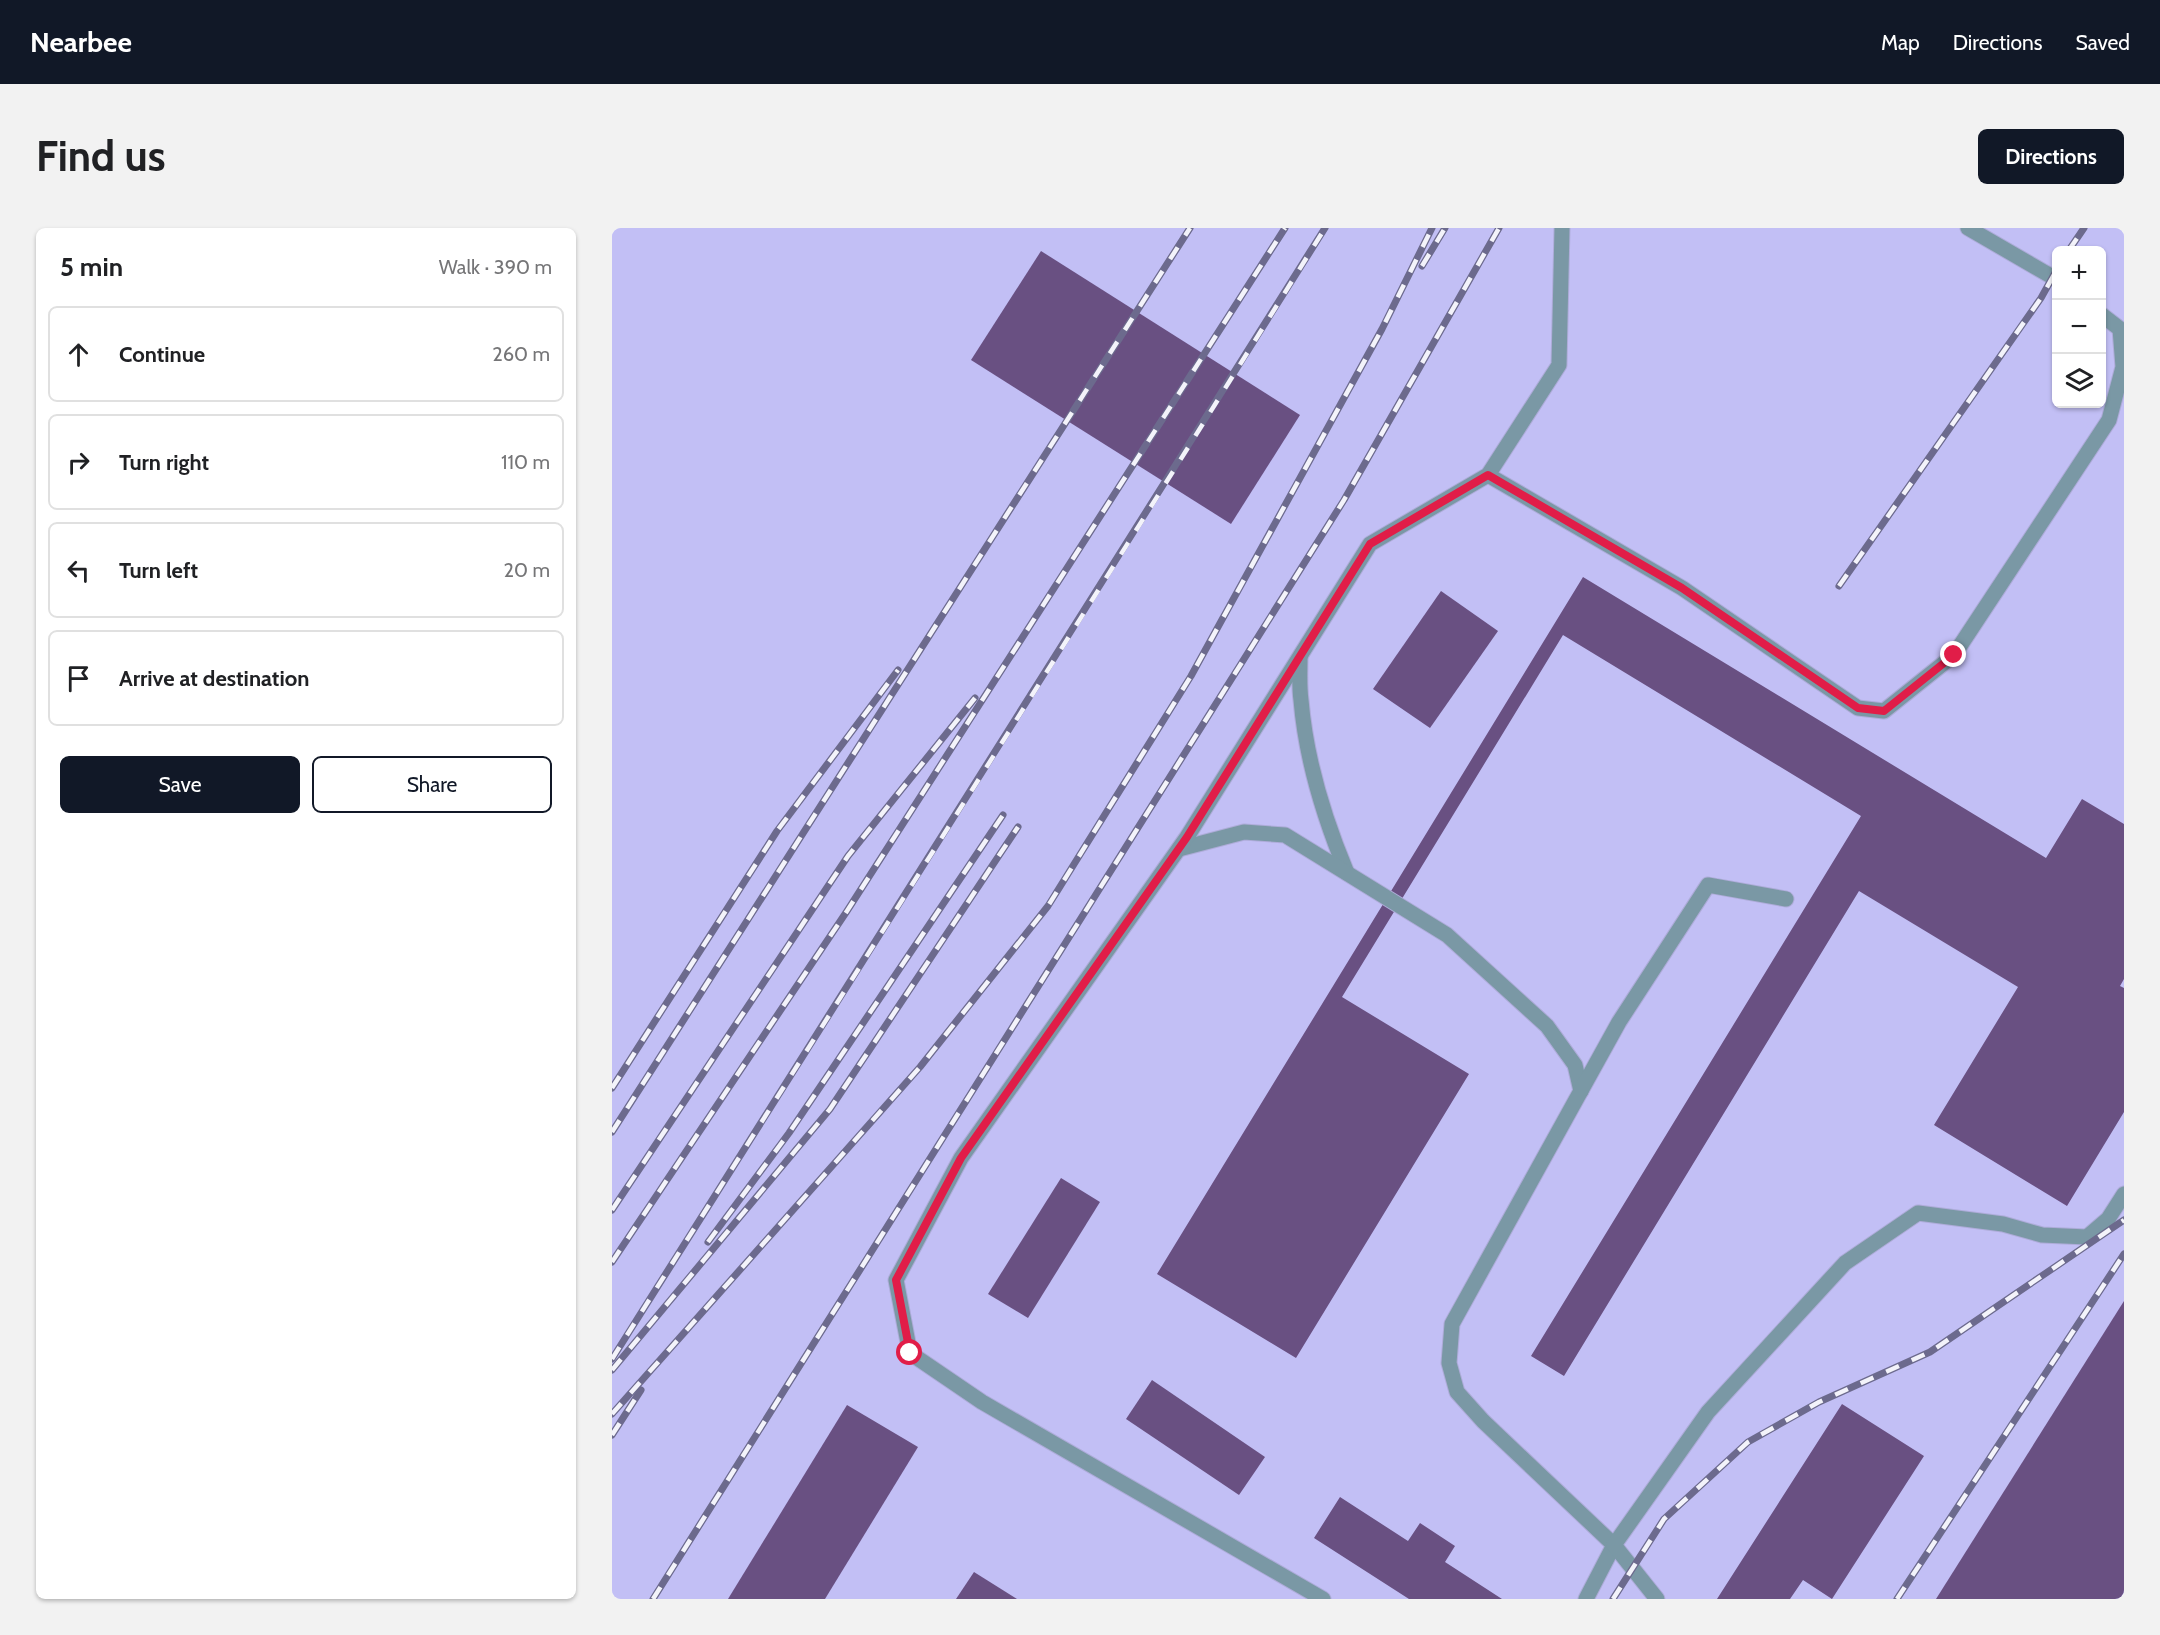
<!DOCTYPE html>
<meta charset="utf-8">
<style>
body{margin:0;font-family:Cabin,sans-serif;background:#f2f2f2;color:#202124}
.controls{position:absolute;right:18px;top:18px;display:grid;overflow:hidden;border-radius:9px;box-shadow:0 2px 4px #0004}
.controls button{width:54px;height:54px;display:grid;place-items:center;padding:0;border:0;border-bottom:2px solid #e0e0e0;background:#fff;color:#202124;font:30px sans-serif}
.stop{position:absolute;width:18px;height:18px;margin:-14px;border:4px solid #e11d48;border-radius:50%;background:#fff}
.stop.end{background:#e11d48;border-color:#fff;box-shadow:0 2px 6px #0008}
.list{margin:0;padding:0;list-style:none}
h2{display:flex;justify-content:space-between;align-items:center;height:78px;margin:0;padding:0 24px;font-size:26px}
h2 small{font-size:20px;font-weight:400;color:#757577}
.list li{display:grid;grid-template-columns:39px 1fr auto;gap:18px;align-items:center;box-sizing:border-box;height:96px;margin:0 12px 12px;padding:0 12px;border:2px solid #e0e0e0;border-radius:9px}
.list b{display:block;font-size:22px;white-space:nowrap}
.list em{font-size:20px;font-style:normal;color:#757577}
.actions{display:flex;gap:12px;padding:18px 24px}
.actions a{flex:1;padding:14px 0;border:2px solid #111827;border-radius:9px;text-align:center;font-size:21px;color:#111827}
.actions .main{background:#111827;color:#fff}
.icon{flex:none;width:33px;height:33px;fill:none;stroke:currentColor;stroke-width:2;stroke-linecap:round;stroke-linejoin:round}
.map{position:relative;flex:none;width:1512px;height:1371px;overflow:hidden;border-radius:9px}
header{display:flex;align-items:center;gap:36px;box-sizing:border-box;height:84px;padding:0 30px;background:#111827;color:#fff}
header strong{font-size:28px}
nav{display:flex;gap:33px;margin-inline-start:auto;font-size:21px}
.intro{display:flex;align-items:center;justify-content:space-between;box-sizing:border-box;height:144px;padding:0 36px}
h1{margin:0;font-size:42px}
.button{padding:15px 27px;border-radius:9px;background:#111827;color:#fff;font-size:21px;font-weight:700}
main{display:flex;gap:36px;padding:0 36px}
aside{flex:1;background:#fff;border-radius:9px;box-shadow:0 2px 4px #0004}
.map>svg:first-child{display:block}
.built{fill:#c2bff5;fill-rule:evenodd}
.building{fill:#695082}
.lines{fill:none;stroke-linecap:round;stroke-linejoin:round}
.minor-casing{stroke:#aeacd9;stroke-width:17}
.minor{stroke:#7a98a5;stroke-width:15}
.rail-casing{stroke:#6c6a8d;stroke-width:7}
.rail{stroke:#f3f3fa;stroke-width:4.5;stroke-dasharray:14;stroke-linecap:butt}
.route{stroke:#e11d48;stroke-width:8}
</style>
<header>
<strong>Nearbee</strong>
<nav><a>Map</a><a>Directions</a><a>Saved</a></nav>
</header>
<div class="intro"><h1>Find us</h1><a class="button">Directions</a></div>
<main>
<aside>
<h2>5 min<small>Walk · 390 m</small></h2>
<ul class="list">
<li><svg class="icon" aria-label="ahead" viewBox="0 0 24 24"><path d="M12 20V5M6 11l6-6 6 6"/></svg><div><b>Continue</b></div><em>260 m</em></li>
<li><svg class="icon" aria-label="right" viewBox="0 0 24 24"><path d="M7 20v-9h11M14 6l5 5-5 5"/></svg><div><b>Turn right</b></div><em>110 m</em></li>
<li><svg class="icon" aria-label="left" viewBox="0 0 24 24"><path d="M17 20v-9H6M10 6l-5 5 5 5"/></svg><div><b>Turn left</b></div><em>20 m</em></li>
<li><svg class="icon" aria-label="arrive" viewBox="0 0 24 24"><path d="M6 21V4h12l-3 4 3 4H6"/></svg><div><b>Arrive at destination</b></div></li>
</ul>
<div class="actions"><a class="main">Save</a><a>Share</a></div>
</aside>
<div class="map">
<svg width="1512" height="1371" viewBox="0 0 1512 1371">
<rect width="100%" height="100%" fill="#cfcdff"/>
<path class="built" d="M0,0H1512V1371H0ZM1444,22H1490V176H1444Z"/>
<g class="building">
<path d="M429,23L688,187L619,296L359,132Z"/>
<path d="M971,349L1434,630L1470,571L1512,596V751L1508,758L1512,760V884L1455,978L1322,897L1406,759L1247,663L952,1148L919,1128L1249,588L951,407L730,769L857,846L684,1130L545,1046Z"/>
<path d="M829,363L886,403L818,500L761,461Z"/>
<path d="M449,950L488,974L416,1090L376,1066Z"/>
<path d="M1512,1073V1371H1324Z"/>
<path d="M540,1152L653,1229L627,1267L514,1191Z"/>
<path d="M1230,1176L1312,1228L1220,1371L1191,1352L1178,1371H1105Z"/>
<path d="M235,1177L306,1219L213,1371H116Z"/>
<path d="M728,1269L796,1313L808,1295L843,1318L833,1334L890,1371H797L702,1310Z"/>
<path d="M362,1344L405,1371H344Z"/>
</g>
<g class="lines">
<g class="minor-casing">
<g id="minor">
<path d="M1356,0L1444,51"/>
<path d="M876,247L1070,360L1246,480L1272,483L1342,427L1497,192L1511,139L1508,101L1490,87"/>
<path d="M688,430C688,444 687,458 689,472C694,532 712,590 735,645"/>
<path d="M567,621L632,604L673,607L835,707L935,798L963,837L969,863"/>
<path d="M711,1371L370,1174L298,1125L284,1052L349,930L575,609L758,316L876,247L947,137L950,0"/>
<path d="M974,1371L1002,1317L871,1193L845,1164L837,1135L840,1096L1007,794L1096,657L1174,671"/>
<path d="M1045,1371L1002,1317L1096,1184L1233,1035L1306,985L1391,996L1430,1007L1475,1009L1496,991L1512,966"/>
</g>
</g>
<use href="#minor" class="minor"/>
<g class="rail-casing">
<g id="rail">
<path d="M1457,22L1472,0"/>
<path d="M810,38L833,0"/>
<path d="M1227,358L1429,70L1444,43"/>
<path d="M0,860L165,603L286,442"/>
<path d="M0,904L578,0"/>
<path d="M0,982L236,628L363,470"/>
<path d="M96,1014L177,905L391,587"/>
<path d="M0,1034L235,683L673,0"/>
<path d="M0,1131C237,754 478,379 713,0"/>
<path d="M0,1142L218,881L406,599"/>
<path d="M0,1186L308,839L436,678L579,448L770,101L820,0"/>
<path d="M0,1207L29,1162"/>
<path d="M41,1371L732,272L887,0"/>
<path d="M1001,1371L1052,1291L1136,1214L1207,1174L1318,1124L1512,992"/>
<path d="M1285,1371L1512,1026"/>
</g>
</g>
<use href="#rail" class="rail"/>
</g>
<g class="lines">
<path class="route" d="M298,1125L284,1052L349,930L575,609L758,316L876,247L1070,360L1246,480L1272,483L1342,427"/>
</g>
</svg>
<div class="controls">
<button>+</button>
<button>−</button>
<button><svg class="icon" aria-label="layers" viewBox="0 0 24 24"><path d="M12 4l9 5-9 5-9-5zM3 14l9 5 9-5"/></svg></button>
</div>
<div class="stop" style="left:298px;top:1125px"></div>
<div class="stop end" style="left:1342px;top:427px"></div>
</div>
</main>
